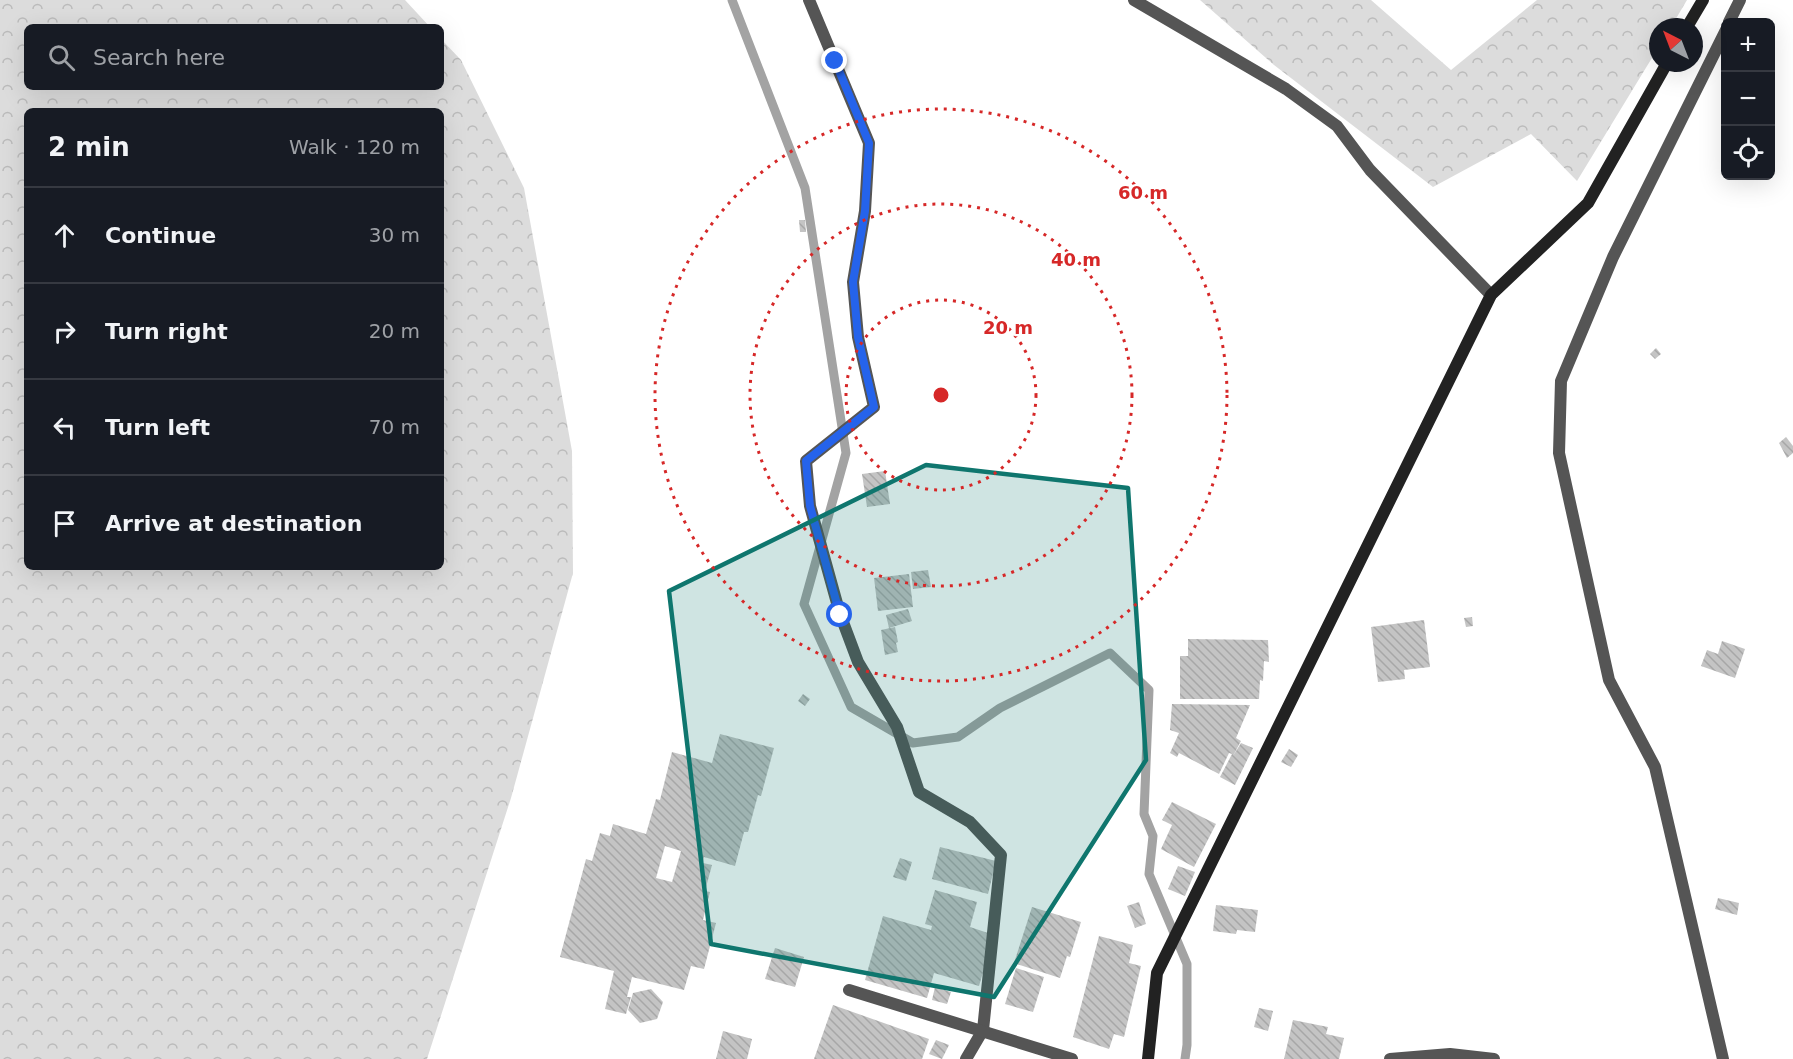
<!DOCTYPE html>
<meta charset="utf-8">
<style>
body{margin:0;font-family:"DejaVu Sans",sans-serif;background:#242831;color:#f1f3f6}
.controls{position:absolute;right:18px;top:18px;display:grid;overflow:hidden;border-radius:9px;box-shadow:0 6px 24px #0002}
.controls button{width:54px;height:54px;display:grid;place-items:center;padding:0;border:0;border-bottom:2px solid #363941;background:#171b24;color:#f1f3f6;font:30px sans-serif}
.compass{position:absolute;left:1649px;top:18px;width:54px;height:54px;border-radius:50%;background:#171b24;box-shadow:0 6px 24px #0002;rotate:318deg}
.stop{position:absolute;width:18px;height:18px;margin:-14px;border:4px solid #2563eb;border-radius:50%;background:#fff}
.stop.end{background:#2563eb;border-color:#fff;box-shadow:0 2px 6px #0008}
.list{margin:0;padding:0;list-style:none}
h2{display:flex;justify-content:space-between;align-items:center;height:78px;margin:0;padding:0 24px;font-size:26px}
h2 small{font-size:20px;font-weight:400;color:#9ea1a6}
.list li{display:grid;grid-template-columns:39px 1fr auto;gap:18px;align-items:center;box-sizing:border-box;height:96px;padding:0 24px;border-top:2px solid #363941}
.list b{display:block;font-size:22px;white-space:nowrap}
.list em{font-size:20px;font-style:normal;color:#9ea1a6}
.icon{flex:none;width:33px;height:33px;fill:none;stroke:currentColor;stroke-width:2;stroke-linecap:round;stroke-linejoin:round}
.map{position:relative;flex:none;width:1793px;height:1059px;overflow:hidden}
.search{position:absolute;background:#171b24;box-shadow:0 6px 24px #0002;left:24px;top:24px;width:420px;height:66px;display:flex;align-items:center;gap:15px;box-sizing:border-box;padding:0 21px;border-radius:9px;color:#9ea1a6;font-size:22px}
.panel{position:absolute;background:#171b24;box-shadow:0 6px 24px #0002;left:24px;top:108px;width:420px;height:462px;border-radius:9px}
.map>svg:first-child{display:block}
.forest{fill:url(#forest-crowns);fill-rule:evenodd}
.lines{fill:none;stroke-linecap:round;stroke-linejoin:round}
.stream{stroke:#a3a3a3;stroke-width:9}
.building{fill:url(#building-back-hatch);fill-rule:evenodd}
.street{stroke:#555;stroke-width:12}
.secondary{stroke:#222;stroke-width:12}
.route{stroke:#2563eb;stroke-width:8}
.marked{fill:#0f766e;fill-opacity:0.2;stroke:#0f766e;stroke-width:4.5;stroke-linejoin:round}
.ring{fill:none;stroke:#d62828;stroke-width:3;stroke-dasharray:3 6}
.centre{fill:#d62828;stroke:#fff;stroke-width:3}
.ring-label{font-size:18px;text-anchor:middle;font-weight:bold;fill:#d62828;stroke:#fff;stroke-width:4.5;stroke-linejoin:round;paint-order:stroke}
</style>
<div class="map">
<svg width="1793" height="1059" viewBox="0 0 1793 1059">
<defs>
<pattern id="forest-crowns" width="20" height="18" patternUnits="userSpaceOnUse" patternTransform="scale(1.5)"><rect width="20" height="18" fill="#dcdcdc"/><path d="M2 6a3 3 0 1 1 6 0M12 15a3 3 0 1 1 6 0" fill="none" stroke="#bbb"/></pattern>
<pattern id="building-back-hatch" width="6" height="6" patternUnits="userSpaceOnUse" patternTransform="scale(1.5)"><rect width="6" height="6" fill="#c4c4c4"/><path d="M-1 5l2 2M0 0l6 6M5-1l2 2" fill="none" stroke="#a7a7a7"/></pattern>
</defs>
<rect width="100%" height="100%" fill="#fff"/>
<g class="forest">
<path d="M0,0H405L430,27H27V87H441V39L461,60L524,188L572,451L573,573L511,798L427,1059H0ZM27,111H441V567H27Z"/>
<path d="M1200,0H1371L1451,70L1537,0H1687L1671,27H1658V48L1577,181L1531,134L1433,187L1274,65Z"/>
</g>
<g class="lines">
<path class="stream" d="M732,0L805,188L846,453L804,604L851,707L913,743L958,737L1000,708L1110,653L1149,690L1144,814L1153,836L1149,874L1187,964V1045L1185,1059"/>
</g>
<g class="building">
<path d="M799,220H805L806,232H800Z"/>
<path d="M1656,348L1661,354L1655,359L1650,354Z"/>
<path d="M1786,437L1793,446V453L1787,458L1779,443Z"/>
<path d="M885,471L890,504L867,507L862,474Z"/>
<path d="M928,570L931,587L913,589L911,572Z"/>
<path d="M909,574L913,607L878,611L874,578Z"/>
<path d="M908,609L912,621L889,628L886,615Z"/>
<path d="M1472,617L1473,626L1466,627L1464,618Z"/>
<path d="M1424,620L1430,667L1404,670L1405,679L1378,682L1371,627Z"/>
<path d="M895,627L898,642L896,643L898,652L885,655L881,630Z"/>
<path d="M1188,639L1268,640L1269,662L1264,661L1263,681L1260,680L1259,699H1180V656H1188Z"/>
<path d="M1722,641L1745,649L1735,678L1701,666L1707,650L1718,654Z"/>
<path d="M803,694L810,699L805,706L798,701Z"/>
<path d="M1172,704L1250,705L1236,738L1241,741L1233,756L1241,743L1253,748L1235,785L1220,777L1232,754L1229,753L1219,774L1179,753L1177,757L1170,753L1179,733L1170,730Z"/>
<path d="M720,734L774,748L761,796L758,795L748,832H744L735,866L704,857L703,863L712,865L705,891L710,892L703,920L716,923L704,969L691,966L684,990L632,977L627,997H631L626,1014L605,1009L614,971L560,957L586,859L592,861L600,833L610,836L613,824L646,834L656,799L660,800L672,752L712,763ZM665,846L681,851L672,882L656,878Z"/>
<path d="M1289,749L1298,755L1291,767L1281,762Z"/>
<path d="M1172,802L1216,824L1194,867L1161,849L1172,825L1162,820Z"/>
<path d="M940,847L996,861L988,894L932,879Z"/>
<path d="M900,858L912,862L906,881L893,877Z"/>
<path d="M1178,866L1195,872L1185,896L1168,889Z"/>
<path d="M935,890L977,902L970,927L994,935L979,986L934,973L927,998L865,980L883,916L931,930L932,926L925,924Z"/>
<path d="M1718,898L1739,903L1737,915L1715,909Z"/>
<path d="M1139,902L1146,924L1135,928L1127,906Z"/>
<path d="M1216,905L1258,910L1255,932L1237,930L1236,934L1213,931Z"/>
<path d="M1032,907L1081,922L1070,957L1067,956L1060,978L1014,963Z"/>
<path d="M1099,936L1133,945L1129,963L1141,966L1124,1037L1114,1034L1109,1049L1073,1037Z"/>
<path d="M775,948L804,957L795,987L765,979Z"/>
<path d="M1016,968L1044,977L1033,1012L1005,1004Z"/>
<path d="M935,987L951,992L947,1004L932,1000Z"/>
<path d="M651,989L663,1002L657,1019L640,1023L628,1010L633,993Z"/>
<path d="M833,1005L929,1039L922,1059H814Z"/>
<path d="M1259,1008L1273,1011L1268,1031L1254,1027Z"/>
<path d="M1293,1020L1328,1027L1326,1034L1344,1038L1339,1059H1284Z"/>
<path d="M723,1031L752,1039L747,1059H716Z"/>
<path d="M936,1040L949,1045L942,1059L929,1054Z"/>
</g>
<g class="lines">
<g class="street">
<path d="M809,0L869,143L865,211L853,282L858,337L874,407L806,461L810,506L840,614L858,662L897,727L919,792L970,822L1001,855L983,1030L966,1059"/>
<path d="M1134,0L1286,89L1337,126L1370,170L1491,295"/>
<path d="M1729,22L1740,0"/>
<path d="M849,990L1072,1059"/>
<path d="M1390,1059L1450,1054L1494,1059"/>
<path d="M1723,1059L1655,767L1609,680L1559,453L1561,381L1613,257L1726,30"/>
</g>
<g class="secondary">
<path d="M1687,27L1703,0"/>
<path d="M1148,1059L1157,973L1491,295L1588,203L1667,63"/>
</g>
</g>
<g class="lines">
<path class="route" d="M835,61L869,143L865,211L853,282L858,337L874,407L806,461L810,506L840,615"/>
</g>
<path class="marked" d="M926,465L1128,488L1146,760L994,997L711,944L669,591Z"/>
<g class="ring">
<circle cx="941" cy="395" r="95"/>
<circle cx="941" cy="395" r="191"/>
<circle cx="941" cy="395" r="286"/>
</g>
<circle cx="941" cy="395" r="9" class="centre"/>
<g class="ring-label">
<text x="1143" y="199">60 m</text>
<text x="1076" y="266">40 m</text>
<text x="1008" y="334">20 m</text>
</g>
</svg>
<div class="controls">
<button>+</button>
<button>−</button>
<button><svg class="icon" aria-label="locate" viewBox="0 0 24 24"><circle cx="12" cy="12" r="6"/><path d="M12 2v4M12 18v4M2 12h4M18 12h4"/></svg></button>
</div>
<svg class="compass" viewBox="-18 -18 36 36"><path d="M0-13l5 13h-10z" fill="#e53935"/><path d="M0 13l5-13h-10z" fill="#9ea1a6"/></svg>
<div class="stop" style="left:840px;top:615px"></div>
<div class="stop end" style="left:835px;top:61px"></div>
<div class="search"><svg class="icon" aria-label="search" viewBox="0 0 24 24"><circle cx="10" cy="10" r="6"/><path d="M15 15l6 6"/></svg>Search here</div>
<section class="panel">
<h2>2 min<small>Walk · 120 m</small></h2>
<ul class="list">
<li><svg class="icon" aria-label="ahead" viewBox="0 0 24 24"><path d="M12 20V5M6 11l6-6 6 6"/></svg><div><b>Continue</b></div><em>30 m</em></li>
<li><svg class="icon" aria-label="right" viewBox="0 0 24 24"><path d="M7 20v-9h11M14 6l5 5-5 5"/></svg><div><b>Turn right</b></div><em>20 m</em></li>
<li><svg class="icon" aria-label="left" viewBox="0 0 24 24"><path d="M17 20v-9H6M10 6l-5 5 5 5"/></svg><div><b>Turn left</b></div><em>70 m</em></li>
<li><svg class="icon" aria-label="arrive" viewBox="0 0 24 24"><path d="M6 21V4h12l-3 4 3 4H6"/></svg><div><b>Arrive at destination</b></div></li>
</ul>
</section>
</div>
